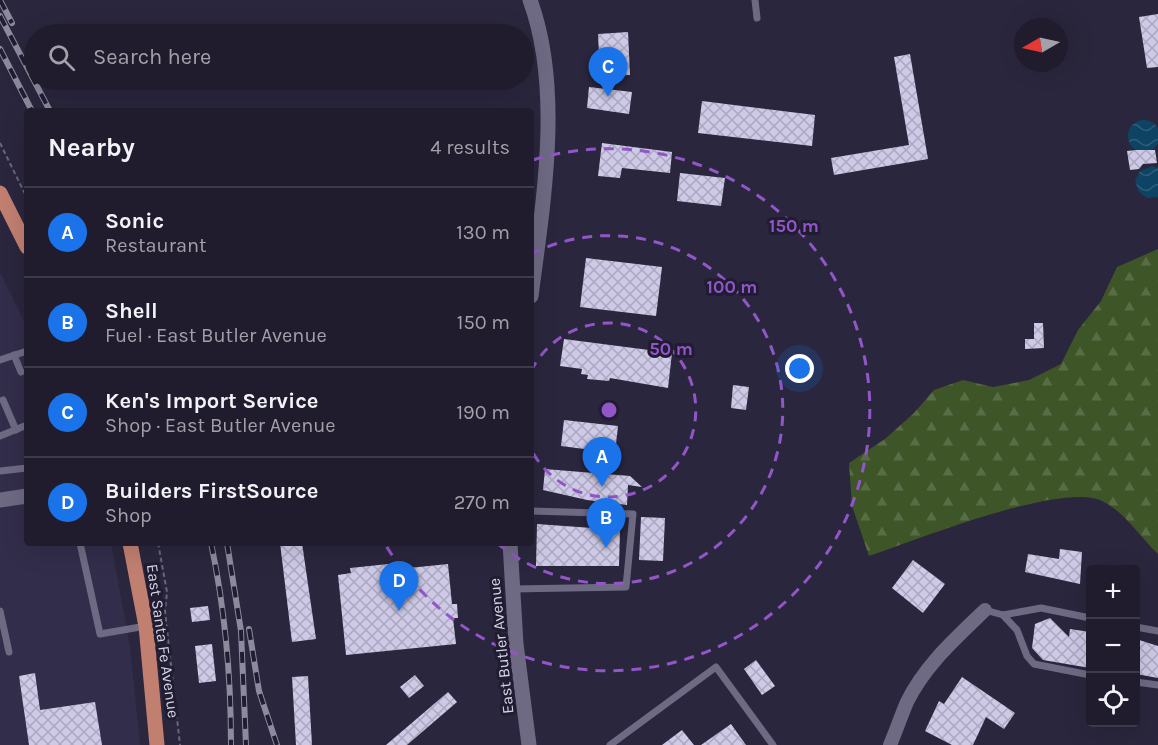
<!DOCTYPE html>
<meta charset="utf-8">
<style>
body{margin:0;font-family:Karla,sans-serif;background:#282536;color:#f1f3f6}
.controls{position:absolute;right:18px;bottom:18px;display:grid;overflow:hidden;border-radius:6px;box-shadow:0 6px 24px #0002}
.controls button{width:54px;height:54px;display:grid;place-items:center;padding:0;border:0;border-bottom:2px solid #3d3a4a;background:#201c2e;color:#f1f3f6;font:30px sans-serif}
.compass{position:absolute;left:1014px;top:18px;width:54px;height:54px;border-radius:50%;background:#201c2e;box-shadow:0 6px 24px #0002;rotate:261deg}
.you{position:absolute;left:800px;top:369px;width:21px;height:21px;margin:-15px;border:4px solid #fff;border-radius:50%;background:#1a73e8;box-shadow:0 0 0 9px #1a73e833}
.badge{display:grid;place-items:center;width:39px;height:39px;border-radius:50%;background:#1a73e8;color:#fff;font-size:20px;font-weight:700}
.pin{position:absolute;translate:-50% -50px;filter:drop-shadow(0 2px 3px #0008)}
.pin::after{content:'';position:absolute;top:32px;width:21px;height:18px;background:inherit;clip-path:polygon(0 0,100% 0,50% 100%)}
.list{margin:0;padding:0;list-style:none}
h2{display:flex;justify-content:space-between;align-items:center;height:78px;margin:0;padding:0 24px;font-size:26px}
h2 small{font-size:20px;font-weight:400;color:#a2a1aa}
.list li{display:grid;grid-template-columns:39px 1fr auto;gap:18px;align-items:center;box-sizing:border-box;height:90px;padding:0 24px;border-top:2px solid #3d3a4a}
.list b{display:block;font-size:22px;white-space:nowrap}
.list p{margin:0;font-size:20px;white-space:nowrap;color:#a2a1aa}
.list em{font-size:20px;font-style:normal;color:#a2a1aa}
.icon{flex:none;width:33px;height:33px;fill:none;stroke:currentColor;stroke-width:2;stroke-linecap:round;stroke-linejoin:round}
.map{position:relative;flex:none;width:1158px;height:745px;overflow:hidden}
.search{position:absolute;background:#201c2e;box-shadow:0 6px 24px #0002;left:24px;top:24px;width:510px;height:66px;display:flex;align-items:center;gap:15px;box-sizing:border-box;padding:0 21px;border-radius:33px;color:#a2a1aa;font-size:22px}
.panel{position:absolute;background:#201c2e;box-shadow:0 6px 24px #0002;left:24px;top:108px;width:510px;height:438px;border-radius:6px}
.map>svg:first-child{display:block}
.built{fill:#322d4a}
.forest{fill:url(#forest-firs)}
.water{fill:url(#water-waves)}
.building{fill:url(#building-cross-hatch)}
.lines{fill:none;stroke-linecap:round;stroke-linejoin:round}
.path{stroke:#6a677b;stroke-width:2;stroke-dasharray:4.5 3;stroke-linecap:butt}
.lane{stroke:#6e6a84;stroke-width:7}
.street{stroke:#6e6a84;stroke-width:14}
.secondary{stroke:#6e6a84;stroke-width:15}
.primary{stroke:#c17f70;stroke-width:15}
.rail-casing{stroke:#8d8a9d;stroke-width:6}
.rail{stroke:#201c32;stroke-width:4;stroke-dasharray:11;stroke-linecap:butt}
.ring{fill:none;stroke:#9256c8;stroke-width:3;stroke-dasharray:10 8}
.labels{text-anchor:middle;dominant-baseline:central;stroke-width:6;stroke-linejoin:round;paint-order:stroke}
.street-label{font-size:16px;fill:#d6d4e4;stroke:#201c32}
.centre{fill:#9256c8;stroke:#201c32;stroke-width:3}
.ring-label{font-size:18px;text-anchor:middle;font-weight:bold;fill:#9256c8;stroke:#201c32;stroke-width:6;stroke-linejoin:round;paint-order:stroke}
</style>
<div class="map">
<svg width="1158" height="745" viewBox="0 0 1158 745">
<defs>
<pattern id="forest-firs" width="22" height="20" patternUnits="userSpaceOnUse" patternTransform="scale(1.5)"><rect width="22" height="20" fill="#3d5527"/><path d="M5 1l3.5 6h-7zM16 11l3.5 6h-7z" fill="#586d46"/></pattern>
<pattern id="water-waves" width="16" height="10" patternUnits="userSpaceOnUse" patternTransform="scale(1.5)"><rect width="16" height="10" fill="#0d4464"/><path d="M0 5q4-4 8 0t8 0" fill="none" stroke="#305e7a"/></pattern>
<pattern id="building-cross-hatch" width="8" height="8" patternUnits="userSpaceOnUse" patternTransform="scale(1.5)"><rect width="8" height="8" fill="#cdc9e7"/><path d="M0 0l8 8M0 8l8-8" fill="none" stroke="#aaa7be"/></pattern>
</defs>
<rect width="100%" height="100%" fill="#2a263d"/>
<path class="built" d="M0,272L27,327V543H111L130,646L140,745H0Z"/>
<path class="forest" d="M1158,249V554C1140,537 1125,512 1102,501C1062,481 914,541 869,556L852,506L849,463L885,439L914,413L934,390L963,380L993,387L1029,380L1061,364L1078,330L1101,301L1117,267Z"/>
<g class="water">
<circle cx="1144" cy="136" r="16"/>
<path d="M1152,166L1158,168V197L1147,198L1139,192L1135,181L1140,171Z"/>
</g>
<g class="building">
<path d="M1158,14V67L1147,68L1139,17Z"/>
<path d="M628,32L630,75L600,76L598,34Z"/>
<path d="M910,54L928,159L834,175L831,158L909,145L894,57Z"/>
<path d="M589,87L632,92L629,114L587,108Z"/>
<path d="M702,101L815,115L812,146L698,133Z"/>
<path d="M602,143L672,152L670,173L622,168L620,178L598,176Z"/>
<path d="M1136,150H1155L1157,163L1143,164L1139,169L1130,170L1127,151Z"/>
<path d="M680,173L725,178L721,206L677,201Z"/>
<path d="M586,258L662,267L656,316L580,307Z"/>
<path d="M1034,323H1043L1044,348L1025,349V339H1034Z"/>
<path d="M564,339L672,353L668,388L610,378L609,381L587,379L588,375L581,374L582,369L560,366Z"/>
<path d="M733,385L749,387L746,410L731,408Z"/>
<path d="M564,420L618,426L615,453L561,446Z"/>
<path d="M545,469L630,476L642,487L628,485L627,505L587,500L543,490Z"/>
<path d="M641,517L665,518L663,561L639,560Z"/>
<path d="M537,524L620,530L619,566H536Z"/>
<path d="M280,543H302L316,639L292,642Z"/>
<path d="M1060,549L1082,552L1080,584L1025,572L1028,554L1059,559Z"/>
<path d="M913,560L945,584L923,613L892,588Z"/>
<path d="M398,563L399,569L448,564L452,604H457L458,618H453L456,644L346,655L338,575L351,573L350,568Z"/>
<path d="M208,606L210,620L192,622L190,608Z"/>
<path d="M1050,618L1069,637L1070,629L1090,632V668L1043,660L1032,648L1035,624Z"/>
<path d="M1136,639L1158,646V678L1136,674Z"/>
<path d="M212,644L216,681L199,683L195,646Z"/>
<path d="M756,660L775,686L762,695L744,669Z"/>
<path d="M35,673L40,710L95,702L102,745H29L19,676Z"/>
<path d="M415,675L424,686L409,698L400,687Z"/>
<path d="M308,676L312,745H296L292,677Z"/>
<path d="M962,677L1015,713L1004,729L986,717L973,745H952L925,731L939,701L944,704Z"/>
<path d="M448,692L457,702L407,745H386Z"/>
<path d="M731,724L746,745H701Z"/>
<path d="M682,730L694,745H662Z"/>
</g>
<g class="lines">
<g class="path">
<path d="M0,143L27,198"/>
<path d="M158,543L167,592L165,612L180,745"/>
</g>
<g class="lane">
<path d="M755,0L757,18"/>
<path d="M14,355L21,372"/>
<path d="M0,360L27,351"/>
<path d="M3,400L16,430"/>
<path d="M0,436L27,425"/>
<path d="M0,471L27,468"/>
<path d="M80,543L100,634L146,626"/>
<path d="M513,589L626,587L633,514L531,511"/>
<path d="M985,610L1003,615L1041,608L1090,618"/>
<path d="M0,611L9,652"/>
<path d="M1003,615L1017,630L1027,656L1034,664L1090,675"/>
<path d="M1136,627L1158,631"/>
<path d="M1136,682L1158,685"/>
<path d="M610,745L716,667L773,745"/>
</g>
<path class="street" d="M890,745C896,731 901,716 907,702C925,665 956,638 985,610"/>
<g class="secondary">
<path d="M530,0C563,90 543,203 531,296"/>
<path d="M0,500L27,496"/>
<path d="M510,543L516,644L529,745"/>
</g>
<g class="primary">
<path d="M0,193L27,247"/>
<path d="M130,543L146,626L157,745"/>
</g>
<g class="rail-casing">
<g id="rail">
<path d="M0,0L12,23"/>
<path d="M0,16L50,111"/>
<path d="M0,49L32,111"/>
<path d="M211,543C225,609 231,677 231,745"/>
<path d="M227,543L241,631L246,745"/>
<path d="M249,629L259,691L277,745"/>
</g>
</g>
<use href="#rail" class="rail"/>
</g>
<g class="ring">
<path d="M531 371A87 87 0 1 1 531 449"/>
<path d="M531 254A174 174 0 1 1 497 543"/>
<path d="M533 160A261 261 0 1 1 385 544"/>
</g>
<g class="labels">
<g class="street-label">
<text transform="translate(163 641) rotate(82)">East Santa Fe Avenue</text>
<text transform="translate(501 646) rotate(-96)">East Butler Avenue</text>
</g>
</g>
<circle cx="609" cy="410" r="9" class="centre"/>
<g class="ring-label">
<text x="794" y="232">150 m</text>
<text x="732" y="293">100 m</text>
<text x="671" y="355">50 m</text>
</g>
</svg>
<div class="controls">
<button>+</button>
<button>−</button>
<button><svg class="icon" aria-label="locate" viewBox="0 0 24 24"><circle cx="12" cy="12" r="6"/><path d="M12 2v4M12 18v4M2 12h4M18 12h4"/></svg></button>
</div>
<svg class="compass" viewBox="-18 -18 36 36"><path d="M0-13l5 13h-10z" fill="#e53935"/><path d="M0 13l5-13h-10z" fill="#a2a1aa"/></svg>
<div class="you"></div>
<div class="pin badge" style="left:602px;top:487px">A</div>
<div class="pin badge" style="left:606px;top:548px">B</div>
<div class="pin badge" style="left:608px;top:97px">C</div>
<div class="pin badge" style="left:399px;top:611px">D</div>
<div class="search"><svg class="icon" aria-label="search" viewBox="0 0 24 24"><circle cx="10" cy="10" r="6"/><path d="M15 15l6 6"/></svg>Search here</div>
<section class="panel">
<h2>Nearby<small>4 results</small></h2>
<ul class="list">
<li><span class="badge">A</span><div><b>Sonic</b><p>Restaurant</p></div><em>130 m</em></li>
<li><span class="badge">B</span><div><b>Shell</b><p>Fuel · East Butler Avenue</p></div><em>150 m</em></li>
<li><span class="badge">C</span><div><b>Ken's Import Service</b><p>Shop · East Butler Avenue</p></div><em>190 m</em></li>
<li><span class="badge">D</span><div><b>Builders FirstSource</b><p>Shop</p></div><em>270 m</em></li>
</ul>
</section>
</div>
